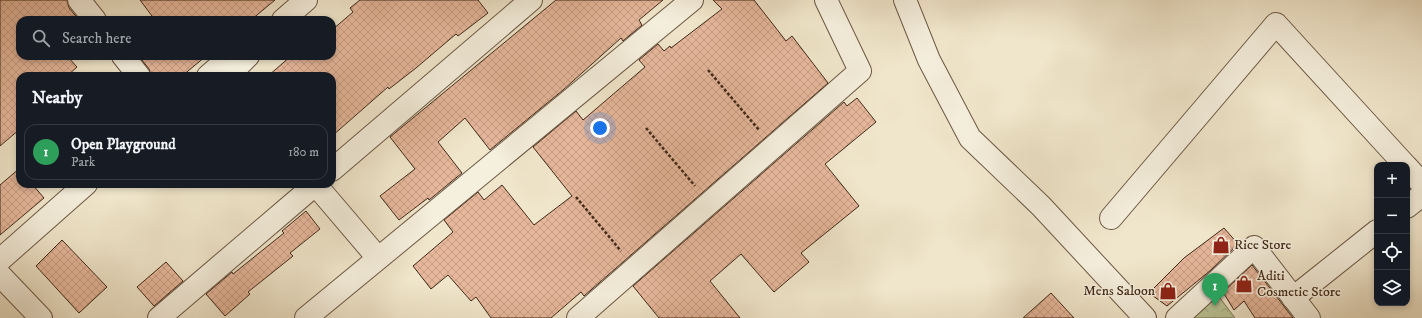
<!DOCTYPE html>
<meta charset="utf-8">
<style>
body{margin:0;font-family:"IM FELL DW Pica",serif;background:#242831;color:#f1f3f6}
.controls{position:absolute;right:12px;bottom:12px;display:grid;overflow:hidden;border-radius:8px;box-shadow:0 2px 6px #0003}
.controls button{width:36px;height:36px;display:grid;place-items:center;padding:0;border:0;border-bottom:1px solid #363941;background:#171b24;color:#f1f3f6;font:20px sans-serif}
.you{position:absolute;left:600px;top:128px;width:14px;height:14px;margin:-10px;border:3px solid #fff;border-radius:50%;background:#1a73e8;box-shadow:0 0 0 6px #1a73e833}
.badge{display:grid;place-items:center;width:26px;height:26px;border-radius:50%;background:#c59692;color:#fff;font-size:13px;font-weight:700}
.pin{position:absolute;translate:-50% -33px;filter:drop-shadow(0 1px 2px #0008)}
.pin::after{content:'';position:absolute;top:21px;width:14px;height:12px;background:inherit;clip-path:polygon(0 0,100% 0,50% 100%)}
.list{margin:0;padding:0;list-style:none}
h2{display:flex;justify-content:space-between;align-items:center;height:52px;margin:0;padding:0 16px;font-size:17px}
h2 small{font-size:13px;font-weight:400;color:#9ea1a6}
.list li{display:grid;grid-template-columns:26px 1fr auto;gap:12px;align-items:center;box-sizing:border-box;height:56px;margin:0 8px 8px;padding:0 8px;border:1px solid #363941;border-radius:12px}
.list b{display:block;font-size:15px;white-space:nowrap}
.list p{margin:0;font-size:13px;white-space:nowrap;color:#9ea1a6}
.list em{font-size:13px;font-style:normal;color:#9ea1a6}
.icon{flex:none;width:22px;height:22px;fill:none;stroke:currentColor;stroke-width:2;stroke-linecap:round;stroke-linejoin:round}
.map{position:relative;flex:none;width:1422px;height:318px;overflow:hidden}
.search{position:absolute;background:#171b24;box-shadow:0 2px 6px #0003;left:16px;top:16px;width:320px;height:44px;display:flex;align-items:center;gap:10px;box-sizing:border-box;padding:0 14px;border-radius:12px;color:#9ea1a6;font-size:15px}
.panel{position:absolute;background:#171b24;box-shadow:0 2px 6px #0003;left:16px;top:72px;width:320px;height:116px;border-radius:12px}
.map>svg:first-child{display:block}
.park{fill:url(#park-crowns);stroke:#7d7758}
.building{fill:url(#building-cross-hatch);stroke:#402918}
.lines{fill:none;stroke-linecap:round;stroke-linejoin:round}
.minor-casing{stroke:#6c5845;stroke-width:24}
.path{stroke:#402918;stroke-width:2.5;stroke-dasharray:3 2;stroke-linecap:butt}
.minor{stroke:#f5efdd;stroke-width:22}
.labels{text-anchor:middle;dominant-baseline:central;stroke-width:3;stroke-linejoin:round;paint-order:stroke}
.poi-label{font-size:14px;fill:#402918;stroke:#f5efdd;text-anchor:start}
</style>
<div class="map">
<svg width="1422" height="318" viewBox="0 0 1422 318">
<defs>
<pattern id="park-crowns" width="20" height="18" patternUnits="userSpaceOnUse"><rect width="20" height="18" fill="#bac597"/><path d="M2 6a3 3 0 1 1 6 0M12 15a3 3 0 1 1 6 0" fill="none" stroke="#a1a981"/></pattern>
<pattern id="building-cross-hatch" width="8" height="8" patternUnits="userSpaceOnUse"><rect width="8" height="8" fill="#e6b79b"/><path d="M0 0l8 8M0 8l8-8" fill="none" stroke="#c69d85"/></pattern>
</defs>
<rect width="100%" height="100%" fill="#f0e6cb"/>
<filter id="stains"><feTurbulence type="fractalNoise" baseFrequency=".005" numOctaves="4"/><feColorMatrix values="0 0 0 0 .2 0 0 0 0 .09 0 0 0 0 .02 0 0 0 .5 -.17"/></filter>
<radialGradient id="worn" r=".72"><stop offset=".6" stop-color="#630" stop-opacity="0"/><stop offset="1" stop-color="#630" stop-opacity=".3"/></radialGradient>
<path class="park" d="M1217,294L1235,318H1190Z"/>
<g class="building">
<path d="M0,0H67L69,8L79,20H20V56H67L77,67L67,76H20V129L0,146Z"/>
<path d="M140,0H275L251,20H155Z"/>
<path d="M360,0H478L488,13L458,36L456,34L416,68L389,89L388,87L332,136V76H268L291,56H332V30L353,12L350,8Z"/>
<path d="M556,0H663L639,20L642,25L623,41L621,38L563,90L490,150L465,118L438,142L462,173L429,200L428,198L399,220L380,196L415,169L390,137Z"/>
<path d="M713,0H754L786,41L792,36L828,83L584,296L581,292L551,318H491L476,297L471,301L448,275L431,289L413,266L453,232L444,220L478,192L484,200L502,185L534,225L572,196L533,147L576,111L583,120L645,67L639,60L658,44L664,51L670,46L671,48L722,9Z"/>
<path d="M148,56H206L182,76H151L149,69L142,60Z"/>
<path d="M857,98L876,122L825,164L859,206L801,253L809,262L774,292L741,254L710,281L740,318H659L633,286L844,102L847,106Z"/>
<path d="M20,168V184H32L44,198L0,235V185Z"/>
<path d="M306,211L320,229L290,253L293,256L248,292L250,294L225,316L206,294L232,272L233,274L284,233L282,231Z"/>
<path d="M1224,228L1238,244L1211,270L1167,306L1149,293L1184,258Z"/>
<path d="M62,240L107,287L79,313L36,266Z"/>
<path d="M166,262L183,281L154,306L137,287Z"/>
<path d="M1252,265L1283,305L1293,318H1255L1244,301L1234,310L1223,292Z"/>
<path d="M1051,293L1074,318H1023Z"/>
</g>
<g class="lines">
<g class="minor-casing">
<g id="minor">
<path d="M79,0L95,20"/>
<path d="M905,0L929,60L970,138L1041,206L1145,318"/>
<path d="M283,20L306,0"/>
<path d="M123,56L139,76"/>
<path d="M208,76L231,56"/>
<path d="M235,76L232,72L248,56"/>
<path d="M1407,167L1422,184"/>
<path d="M332,170L531,0"/>
<path d="M315,184L378,258"/>
<path d="M1407,207L1422,195"/>
<path d="M1111,218L1276,24L1405,165"/>
<path d="M0,260L86,184"/>
<path d="M0,275L41,318"/>
<path d="M1293,298L1377,231"/>
<path d="M159,318L316,184"/>
<path d="M306,318L692,0"/>
<path d="M578,318L860,71L826,0"/>
<path d="M1177,318L1254,247L1309,318"/>
</g>
</g>
<g class="path">
<path d="M708,70L759,130"/>
<path d="M646,128L695,186"/>
<path d="M576,197L621,251"/>
</g>
<use href="#minor" class="minor"/>
</g>
<defs>
<g id="shop-bare" transform="scale(1.38)"><path d="M-5-2.5h2.3a2.7 3.5 0 0 1 5.4 0H5L5.5 6h-11ZM-1.5-2.5h3a1.5 2.3 0 0 0-3 0Z" fill="#8f2418" stroke="#f5efdd" stroke-width="2.5" paint-order="stroke"/></g>
</defs>
<g fill-rule="evenodd">
<use href="#shop-bare" x="1221" y="245"/>
<use href="#shop-bare" x="1244" y="284"/>
<use href="#shop-bare" x="1168" y="291"/>
</g>
<g class="labels">
<g class="poi-label">
<text x="1234" y="245">Rice Store</text>
<text x="1257" y="276">Aditi<tspan x="1257" dy="16">Cosmetic Store</tspan></text>
<text x="1155" y="291" text-anchor="end">Mens Saloon</text>
</g>
</g>
<rect width="100%" height="100%" filter="url(#stains)"/>
<rect width="100%" height="100%" fill="url(#worn)"/>
</svg>
<div class="controls">
<button>+</button>
<button>−</button>
<button><svg class="icon" aria-label="locate" viewBox="0 0 24 24"><circle cx="12" cy="12" r="6"/><path d="M12 2v4M12 18v4M2 12h4M18 12h4"/></svg></button>
<button><svg class="icon" aria-label="layers" viewBox="0 0 24 24"><path d="M12 4l9 5-9 5-9-5zM3 14l9 5 9-5"/></svg></button>
</div>
<div class="you"></div>
<div class="pin badge" style="left:1215px;top:306px;background:#2e9e5b">1</div>
<div class="search"><svg class="icon" aria-label="search" viewBox="0 0 24 24"><circle cx="10" cy="10" r="6"/><path d="M15 15l6 6"/></svg>Search here</div>
<section class="panel">
<h2>Nearby<small></small></h2>
<ul class="list">
<li><span class="badge" style="background:#2e9e5b">1</span><div><b>Open Playground</b><p>Park</p></div><em>180 m</em></li>
</ul>
</section>
</div>
